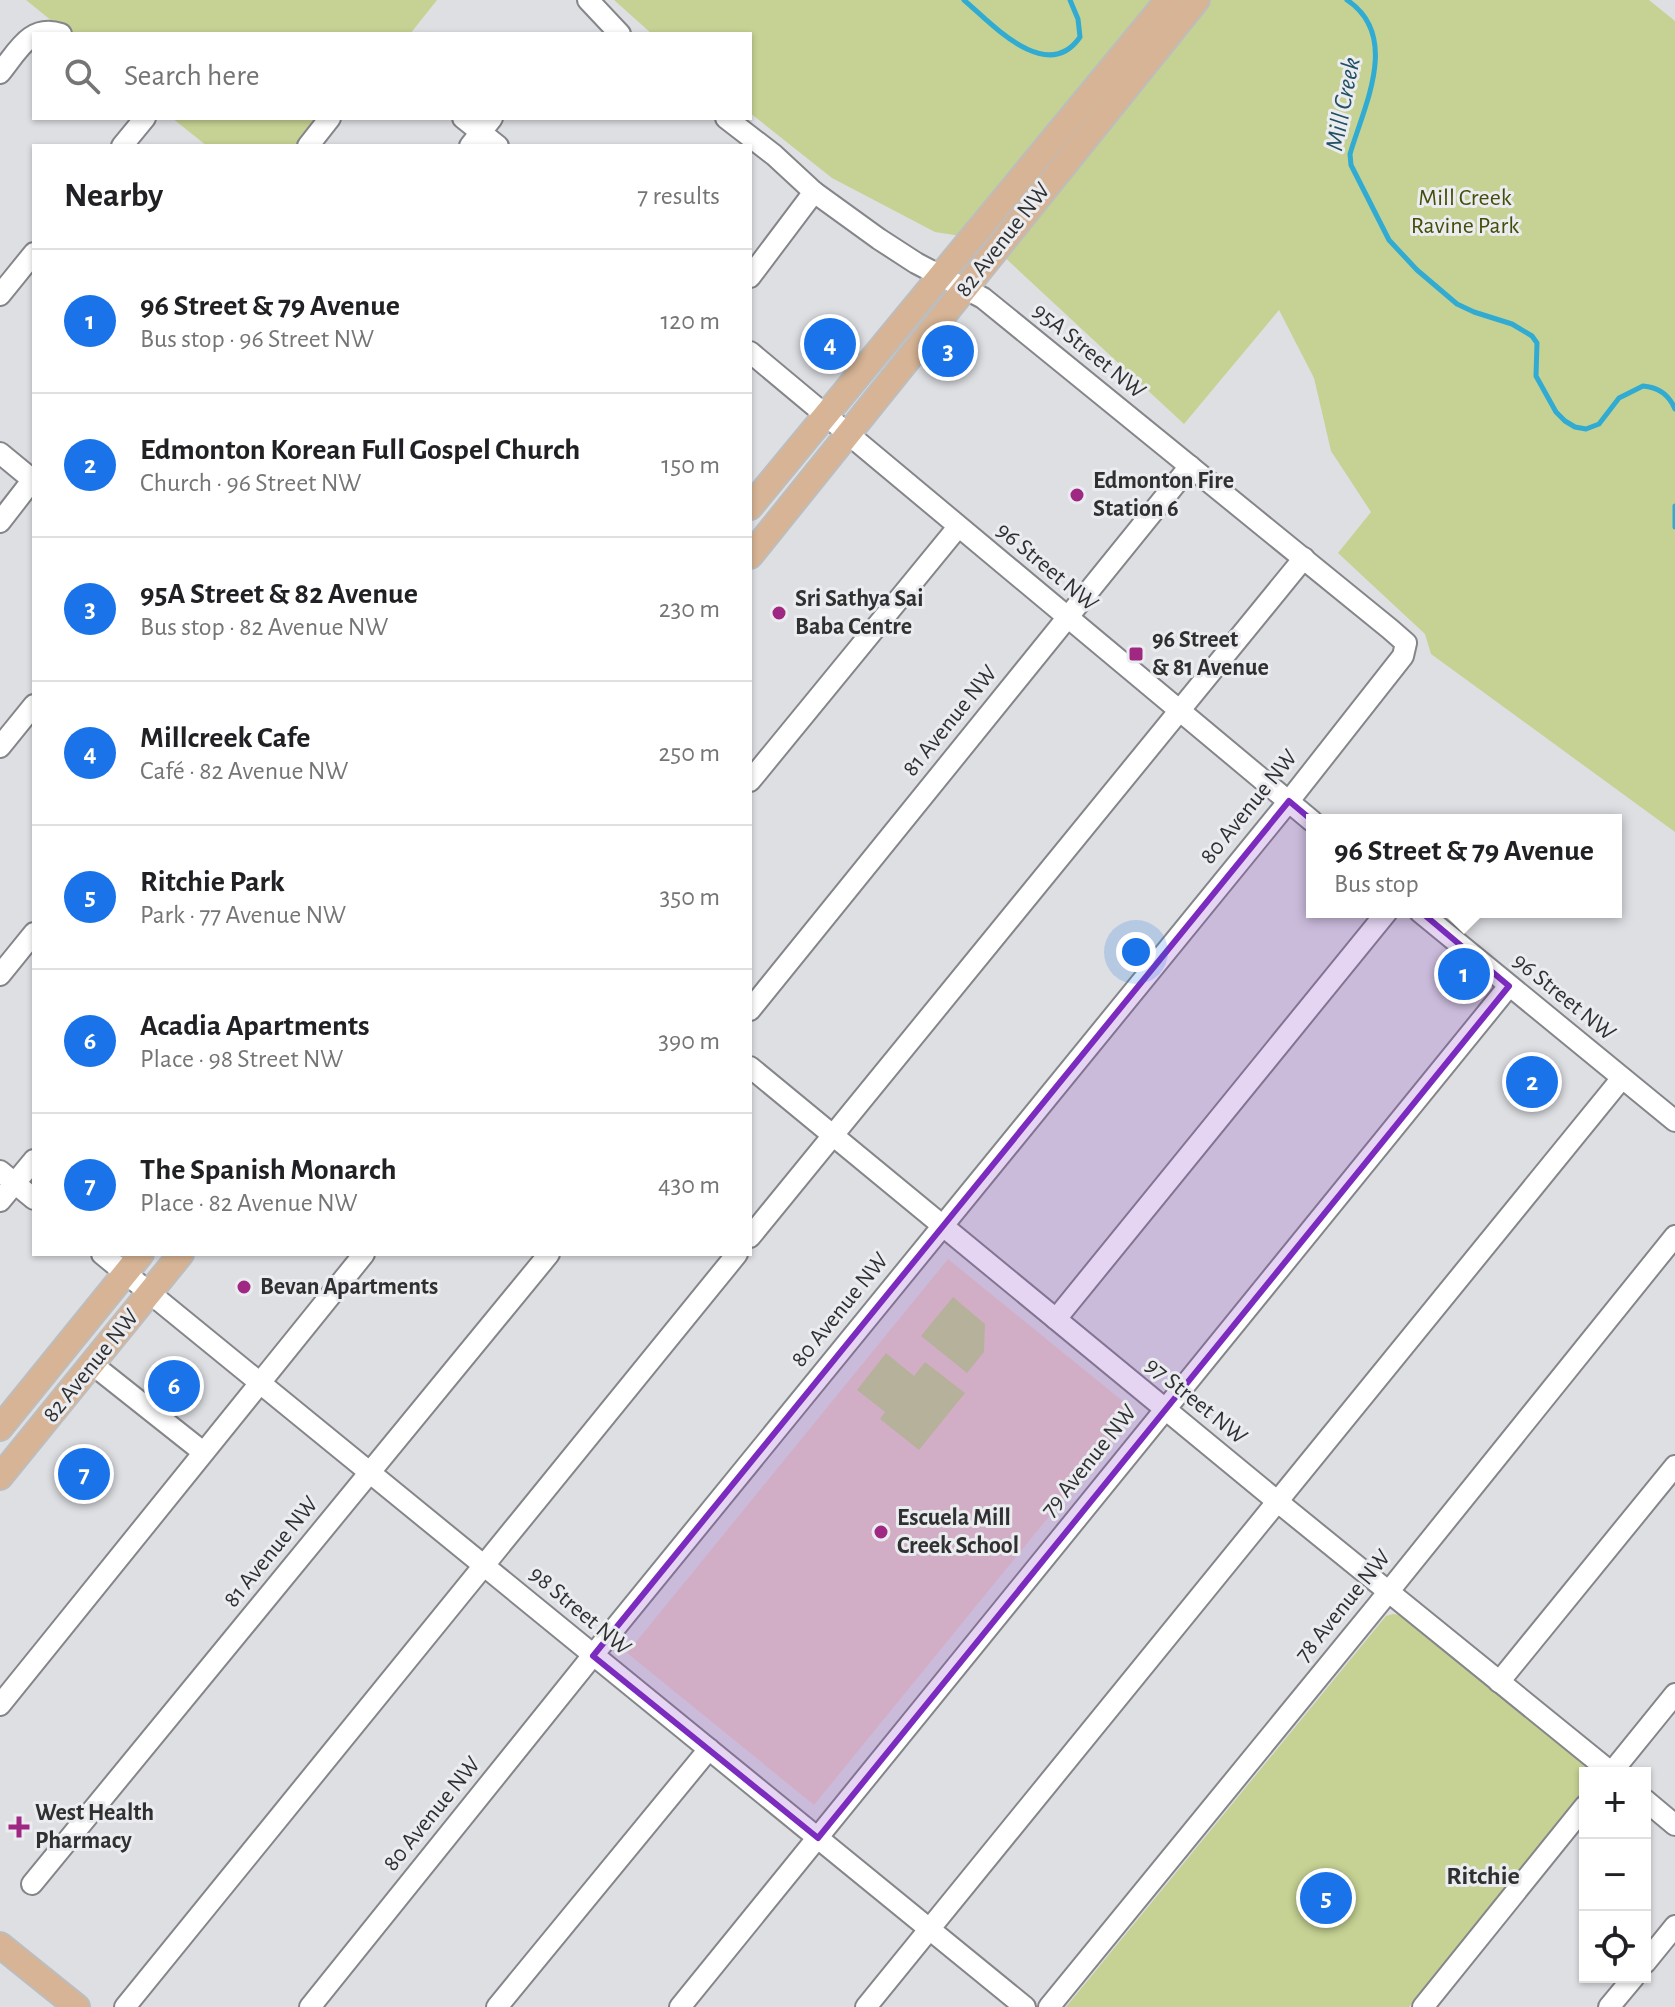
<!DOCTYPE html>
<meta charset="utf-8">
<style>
body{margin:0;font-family:"Alegreya Sans",sans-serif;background:#f6f6f6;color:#202124}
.controls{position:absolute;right:24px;bottom:24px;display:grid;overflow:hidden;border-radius:0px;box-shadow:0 2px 6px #0004}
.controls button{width:72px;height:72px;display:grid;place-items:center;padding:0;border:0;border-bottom:2px solid #e0e0e0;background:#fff;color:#202124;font:40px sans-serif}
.you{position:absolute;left:1136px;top:952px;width:28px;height:28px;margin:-20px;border:6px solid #fff;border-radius:50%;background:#1a73e8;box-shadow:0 0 0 12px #1a73e833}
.badge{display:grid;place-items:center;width:52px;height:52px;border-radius:50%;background:#1a73e8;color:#fff;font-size:26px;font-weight:700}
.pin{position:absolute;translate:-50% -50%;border:4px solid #fff;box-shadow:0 2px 8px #0006}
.popup{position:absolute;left:1306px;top:814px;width:316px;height:104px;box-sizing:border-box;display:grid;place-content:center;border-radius:0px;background:#fff;filter:drop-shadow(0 2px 6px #0005);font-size:26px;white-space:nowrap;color:#757577}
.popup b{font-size:30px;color:#202124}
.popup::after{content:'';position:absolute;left:50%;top:100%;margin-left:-16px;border:16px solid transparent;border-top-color:#fff}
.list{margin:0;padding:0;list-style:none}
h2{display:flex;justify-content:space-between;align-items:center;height:104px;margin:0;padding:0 32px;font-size:34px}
h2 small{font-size:26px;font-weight:400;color:#757577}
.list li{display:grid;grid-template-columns:52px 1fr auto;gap:24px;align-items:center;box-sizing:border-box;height:144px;padding:0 32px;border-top:2px solid #e0e0e0}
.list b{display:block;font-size:30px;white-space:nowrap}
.list p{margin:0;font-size:26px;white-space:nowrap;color:#757577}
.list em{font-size:26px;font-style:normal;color:#757577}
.icon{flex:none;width:44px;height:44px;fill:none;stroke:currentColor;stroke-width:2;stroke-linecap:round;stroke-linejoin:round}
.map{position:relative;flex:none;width:1675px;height:2007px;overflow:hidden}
.search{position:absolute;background:#fff;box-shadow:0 2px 6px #0004;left:32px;top:32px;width:720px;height:88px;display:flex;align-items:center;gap:20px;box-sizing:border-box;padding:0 28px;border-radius:0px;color:#757577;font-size:30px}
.panel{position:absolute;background:#fff;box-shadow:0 2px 6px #0004;left:32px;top:144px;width:720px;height:1112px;border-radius:0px}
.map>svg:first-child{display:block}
.education{fill:#e8cfc8}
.green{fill:#c5d293}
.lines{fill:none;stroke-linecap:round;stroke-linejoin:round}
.stream{stroke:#31abd2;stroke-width:5}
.minor-casing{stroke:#85868a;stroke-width:24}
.major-casing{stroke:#bdbdbd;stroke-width:28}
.minor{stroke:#fff;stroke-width:20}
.major{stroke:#d6b495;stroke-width:24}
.marked{fill:#7b2cbf;fill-opacity:0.2;stroke:#7b2cbf;stroke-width:6;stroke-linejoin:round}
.poi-dot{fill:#9e2882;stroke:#ebecf0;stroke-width:3}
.labels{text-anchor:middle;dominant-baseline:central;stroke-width:6;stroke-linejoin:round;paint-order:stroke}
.park-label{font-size:24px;fill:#454e08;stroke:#ebecf0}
.street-label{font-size:24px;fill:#303031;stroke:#ebecf0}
.poi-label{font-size:24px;font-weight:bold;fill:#303031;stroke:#ebecf0;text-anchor:start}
.water-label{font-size:26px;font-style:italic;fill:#205061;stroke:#ebecf0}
.neighbourhood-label{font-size:26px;font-weight:bold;fill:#303031;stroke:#ebecf0}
</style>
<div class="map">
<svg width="1675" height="2007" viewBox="0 0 1675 2007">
<rect width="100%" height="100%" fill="#dedfe3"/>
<path class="education" d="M948,1259L1135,1411L814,1805L627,1653Z"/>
<g class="green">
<path d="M26,0H437L410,34H68Z"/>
<path d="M614,0H1649L1675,21V832L1431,654L1425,634L1338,553L1371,512L1331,451L1314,378L1279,310L1184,424L986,240L935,232L832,178L750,113V34H652Z"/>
<path d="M172,118H331L309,146H207Z"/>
<path d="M953,1297L985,1324L984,1352L967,1373L921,1336Z"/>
<path d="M886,1353L914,1376L925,1362L965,1393L919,1450L880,1419L885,1412L857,1390Z"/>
<path d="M1393,1614L1400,1615L1587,1767L1590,1773H1585V1789L1409,2007H1066L1386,1616Z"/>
</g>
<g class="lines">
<g class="stream">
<path d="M964,0C992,24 1047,85 1080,37L1078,19L1070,0"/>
<path d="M1347,0C1401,36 1364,106 1350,154L1351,165L1389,240L1417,270L1457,304L1474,312L1512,324L1532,336L1537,343L1536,376L1556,412L1565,421L1575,427L1586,429L1599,424L1619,398L1643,386C1658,387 1669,395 1675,409"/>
<path d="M1675,506V527"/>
</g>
<g class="minor-casing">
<g id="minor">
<path d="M588,0L620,34"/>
<path d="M0,73C18,51 30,24 61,34"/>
<path d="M463,118L498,146"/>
<path d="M122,146L145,118"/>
<path d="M308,146L330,118"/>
<path d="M470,146L492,118"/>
<path d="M750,277L814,192"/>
<path d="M0,295L34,253"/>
<path d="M750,352L1312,821"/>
<path d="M0,453L34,481"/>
<path d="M0,522L34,478"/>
<path d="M0,747L34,705"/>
<path d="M750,781L958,527"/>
<path d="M1420,912L1675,1121"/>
<path d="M0,975L34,933"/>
<path d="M750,1010L1190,466"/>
<path d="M750,1067L1278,1502L1612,1773"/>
<path d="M0,1171L34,1199"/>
<path d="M0,1201L34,1160"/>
<path d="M750,1237L1304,558"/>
<path d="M102,1254L1025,2007"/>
<path d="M1056,1319L1387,912"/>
<path d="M92,1364L203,1452"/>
<path d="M1499,1682L1675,1466"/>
<path d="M0,1705L364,1254"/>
<path d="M1611,1773L1675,1694"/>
<path d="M1645,1800L1675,1825"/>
<path d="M32,1884L549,1254"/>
<path d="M1645,1963L1675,1926"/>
<path d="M125,2007L737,1254"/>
<path d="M310,2007L606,1639L1289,801L1403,656L1406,643L1390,629L983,298L916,263L879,239L814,192L774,155L726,118"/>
<path d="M497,2007L709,1749"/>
<path d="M680,2007L1509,986"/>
<path d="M866,2007L1622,1078"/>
<path d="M1049,2007L1377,1606L1675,1236"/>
<path d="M1423,2007L1585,1806"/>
<path d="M1609,2007L1634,1977"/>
</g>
</g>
<g class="major-casing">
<g id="major">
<path d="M750,507L1168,0"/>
<path d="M750,556L1197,0"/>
<path d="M0,1428L141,1254"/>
<path d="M0,1477L181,1254"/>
<path d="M0,1945L77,2007"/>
</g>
</g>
<use href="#minor" class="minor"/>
<use href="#major" class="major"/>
</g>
<path class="marked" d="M1289,801L1509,986L818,1838L593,1656Z"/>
<g class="poi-dot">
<circle cx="1077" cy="495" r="8"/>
<circle cx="779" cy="613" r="8"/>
<rect x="1128" y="646" width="16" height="16" rx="4"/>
<circle cx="244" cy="1287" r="8"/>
<circle cx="881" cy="1532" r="8"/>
<path d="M15 1815h8v8h8v8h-8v8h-8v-8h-8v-8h8z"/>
</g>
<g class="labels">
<g class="park-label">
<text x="1465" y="198">Mill Creek<tspan x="1465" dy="28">Ravine Park</tspan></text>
</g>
<g class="street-label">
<text transform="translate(1003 240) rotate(-52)">82 Avenue NW</text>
<text transform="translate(1089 351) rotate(39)">95A Street NW</text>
<text transform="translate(1047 567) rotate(40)">96 Street NW</text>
<text transform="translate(950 721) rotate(-51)">81 Avenue NW</text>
<text transform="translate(1249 807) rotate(-51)">80 Avenue NW</text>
<text transform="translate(1564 997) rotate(39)">96 Street NW</text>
<text transform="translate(840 1310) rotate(-51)">80 Avenue NW</text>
<text transform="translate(91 1366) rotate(-51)">82 Avenue NW</text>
<text transform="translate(1196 1401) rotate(39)">97 Street NW</text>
<text transform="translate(1089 1461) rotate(-51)">79 Avenue NW</text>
<text transform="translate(271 1552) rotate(-51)">81 Avenue NW</text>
<text transform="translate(1343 1606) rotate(-51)">78 Avenue NW</text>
<text transform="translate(580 1611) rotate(40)">98 Street NW</text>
<text transform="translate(432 1814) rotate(-51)">80 Avenue NW</text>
</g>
<g class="poi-label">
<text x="1093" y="481">Edmonton Fire<tspan x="1093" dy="28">Station 6</tspan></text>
<text x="795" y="599">Sri Sathya Sai<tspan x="795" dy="28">Baba Centre</tspan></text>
<text x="1152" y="640">96 Street<tspan x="1152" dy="28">&amp; 81 Avenue</tspan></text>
<text x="260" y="1287">Bevan Apartments</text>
<text x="897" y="1518">Escuela Mill<tspan x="897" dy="28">Creek School</tspan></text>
<text x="35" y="1813">West Health<tspan x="35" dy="28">Pharmacy</tspan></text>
</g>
<g class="water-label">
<text transform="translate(1343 104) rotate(-79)">Mill Creek</text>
</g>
<g class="neighbourhood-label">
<text x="1483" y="1876">Ritchie</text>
</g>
</g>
</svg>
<div class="controls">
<button>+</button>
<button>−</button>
<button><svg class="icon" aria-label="locate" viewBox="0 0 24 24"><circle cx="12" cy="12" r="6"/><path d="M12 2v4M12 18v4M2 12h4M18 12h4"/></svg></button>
</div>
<div class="you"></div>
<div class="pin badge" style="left:1464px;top:974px">1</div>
<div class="popup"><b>96 Street &amp; 79 Avenue</b>Bus stop</div>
<div class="pin badge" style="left:1532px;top:1082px">2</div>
<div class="pin badge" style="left:948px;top:351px">3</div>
<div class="pin badge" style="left:830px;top:344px">4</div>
<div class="pin badge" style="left:1326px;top:1898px">5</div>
<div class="pin badge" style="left:174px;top:1386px">6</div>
<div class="pin badge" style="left:84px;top:1474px">7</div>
<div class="search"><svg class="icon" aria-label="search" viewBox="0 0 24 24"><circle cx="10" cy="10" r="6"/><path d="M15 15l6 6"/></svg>Search here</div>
<section class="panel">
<h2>Nearby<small>7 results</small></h2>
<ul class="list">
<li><span class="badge">1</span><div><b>96 Street &amp; 79 Avenue</b><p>Bus stop · 96 Street NW</p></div><em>120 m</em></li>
<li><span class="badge">2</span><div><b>Edmonton Korean Full Gospel Church</b><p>Church · 96 Street NW</p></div><em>150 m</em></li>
<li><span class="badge">3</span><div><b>95A Street &amp; 82 Avenue</b><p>Bus stop · 82 Avenue NW</p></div><em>230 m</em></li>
<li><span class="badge">4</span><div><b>Millcreek Cafe</b><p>Café · 82 Avenue NW</p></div><em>250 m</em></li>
<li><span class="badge">5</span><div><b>Ritchie Park</b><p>Park · 77 Avenue NW</p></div><em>350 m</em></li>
<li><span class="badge">6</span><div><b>Acadia Apartments</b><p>Place · 98 Street NW</p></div><em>390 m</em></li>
<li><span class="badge">7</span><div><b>The Spanish Monarch</b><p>Place · 82 Avenue NW</p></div><em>430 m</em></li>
</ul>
</section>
</div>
